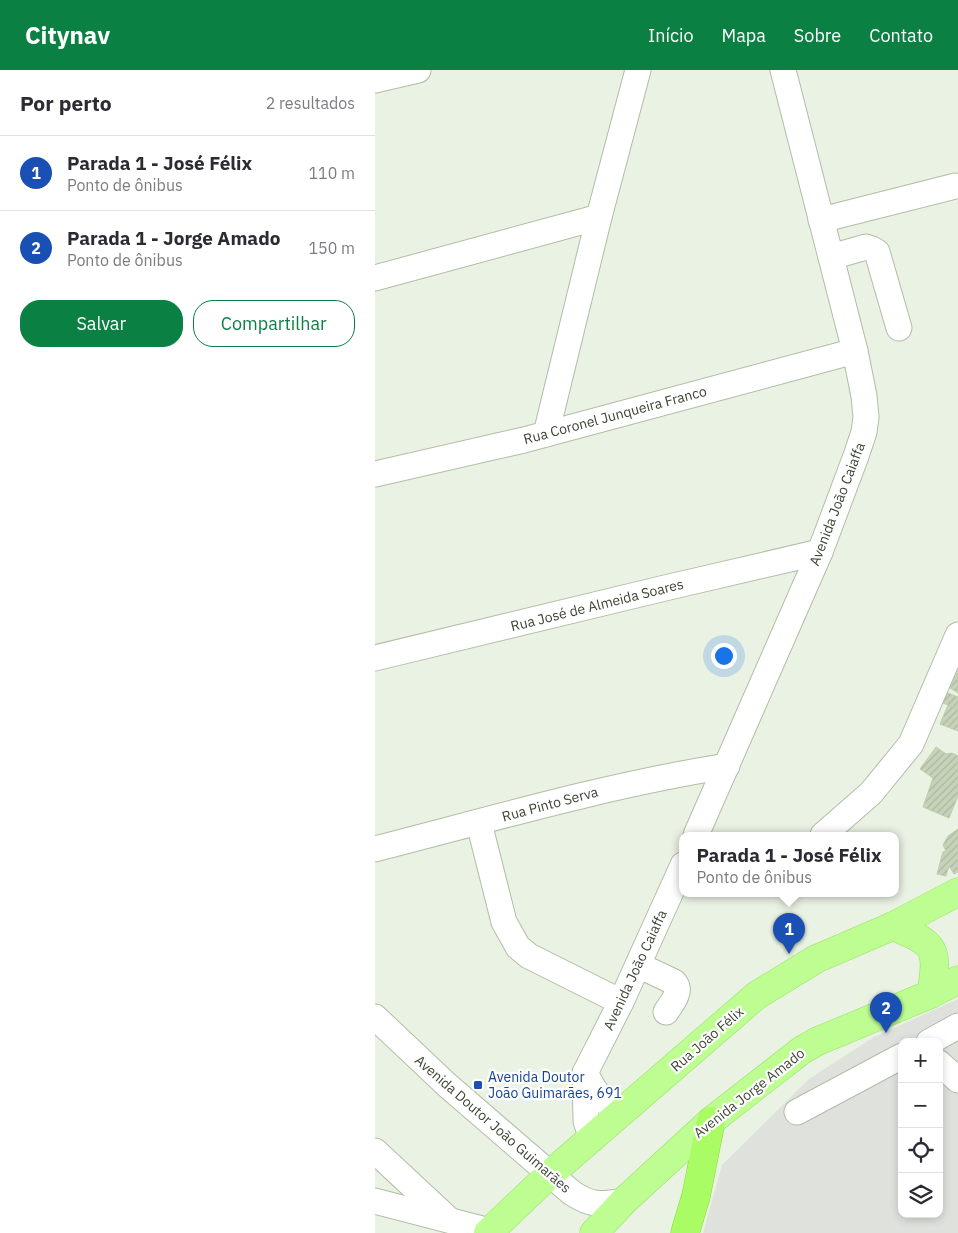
<!DOCTYPE html>
<html lang="pt">
<meta charset="utf-8">
<style>
body{margin:0;font-family:"IBM Plex Sans",sans-serif;background:#f2f2f3;color:#2b2b33}
.controls{position:absolute;right:15px;bottom:15px;display:grid;overflow:hidden;border-radius:10px;box-shadow:0 2px 8px #0003}
.controls button{width:45px;height:45px;display:grid;place-items:center;padding:0;border:0;border-bottom:1px solid #e1e1e2;background:#fff;color:#2b2b33;font:25px sans-serif}
.you{position:absolute;left:348px;top:585px;width:18px;height:18px;margin:-12px;border:4px solid #fff;border-radius:50%;background:#1a73e8;box-shadow:0 0 0 8px #1a73e833}
.badge{display:grid;place-items:center;width:32px;height:32px;border-radius:50%;background:#0b8043;color:#fff;font-size:16px;font-weight:700}
.pin{position:absolute;translate:-50% -41px;filter:drop-shadow(0 1px 2px #0008)}
.pin::after{content:'';position:absolute;top:26px;width:18px;height:15px;background:inherit;clip-path:polygon(0 0,100% 0,50% 100%)}
.popup{position:absolute;left:304px;top:762px;width:220px;height:65px;box-sizing:border-box;display:grid;place-content:center;border-radius:10px;background:#fff;filter:drop-shadow(0 1px 4px #0005);font-size:16px;white-space:nowrap;color:#7c7c81}
.popup b{font-size:19px;color:#2b2b33}
.popup::after{content:'';position:absolute;left:50%;top:100%;margin-left:-10px;border:10px solid transparent;border-top-color:#fff}
.list{margin:0;padding:0;list-style:none}
h2{display:flex;justify-content:space-between;align-items:center;height:65px;margin:0;padding:0 20px;font-size:21px}
h2 small{font-size:16px;font-weight:400;color:#7c7c81}
.list li{display:grid;grid-template-columns:32px 1fr auto;gap:15px;align-items:center;box-sizing:border-box;height:75px;padding:0 20px;border-top:1px solid #e1e1e2}
.list b{display:block;font-size:19px;white-space:nowrap}
.list p{margin:0;font-size:16px;white-space:nowrap;color:#7c7c81}
.list em{font-size:16px;font-style:normal;color:#7c7c81}
.actions{display:flex;gap:10px;padding:15px 20px}
.actions a{flex:1;padding:11px 0;border:1px solid #0b8043;border-radius:20px;text-align:center;font-size:18px;color:#0b8043}
.actions .main{background:#0b8043;color:#fff}
.icon{flex:none;width:28px;height:28px;fill:none;stroke:currentColor;stroke-width:2;stroke-linecap:round;stroke-linejoin:round}
.map{position:relative;flex:none;width:583px;height:1163px;overflow:hidden}
header{display:flex;align-items:center;gap:30px;box-sizing:border-box;height:70px;padding:0 25px;background:#0b8043;color:#fff}
header strong{font-size:24px}
nav{display:flex;gap:28px;margin-inline-start:auto;font-size:18px}
main{display:flex}
aside{flex:1;background:#fff}
.map>svg:first-child{display:block}
.parking{fill:#dfe2dc;fill-rule:evenodd}
.building{fill:url(#building-hatch);stroke:#becead}
.lines{fill:none;stroke-linecap:round;stroke-linejoin:round}
.minor-casing{stroke:#b1bda7;stroke-width:27}
.major-casing{stroke:#98e262;stroke-width:29}
.highway-casing{stroke:#87db34;stroke-width:29}
.minor{stroke:#fff;stroke-width:25}
.major{stroke:#befd91;stroke-width:28}
.highway{stroke:#aafc64;stroke-width:28}
.transit-dot{fill:#1a4fb4;stroke:#fff;stroke-width:2}
.labels{text-anchor:middle;dominant-baseline:central;stroke-width:4.5;stroke-linejoin:round;paint-order:stroke}
.street-label{font-size:14px;fill:#3c4434;stroke:#fff}
.transit-label{font-size:14px;fill:#164399;stroke:#fff;text-anchor:start}
</style>
<header>
<strong>Citynav</strong>
<nav><a>Início</a><a>Mapa</a><a>Sobre</a><a>Contato</a></nav>
</header>
<main>
<aside>
<h2>Por perto<small>2 resultados</small></h2>
<ul class="list">
<li><span class="badge" style="background:#1a4fb4">1</span><div><b>Parada 1 - José Félix</b><p>Ponto de ônibus</p></div><em>110 m</em></li>
<li><span class="badge" style="background:#1a4fb4">2</span><div><b>Parada 1 - Jorge Amado</b><p>Ponto de ônibus</p></div><em>150 m</em></li>
</ul>
<div class="actions"><a class="main">Salvar</a><a>Compartilhar</a></div>
</aside>
<div class="map">
<svg width="583" height="1163" viewBox="0 0 583 1163">
<defs>
<pattern id="building-hatch" width="6" height="6" patternUnits="userSpaceOnUse" patternTransform="scale(1.25)"><rect width="6" height="6" fill="#c7d3b9"/><path d="M-1 1l2-2M0 6l6-6M5 7l2-2" fill="none" stroke="#acb6a0"/></pattern>
</defs>
<rect width="100%" height="100%" fill="#eaf2e4"/>
<path class="parking" d="M583,929V1163H328L347,1095L434,1009L499,967ZM527,972H564V1144H527Z"/>
<g class="building">
<path d="M583,601V623L575,618Z"/>
<path d="M573,623L583,627V639L568,633Z"/>
<path d="M573,635L583,639V661L565,654Z"/>
<path d="M561,677L571,684L577,683L583,686V726L574,748L548,737L558,708L545,699Z"/>
<path d="M583,759V802L579,804L574,796L571,806L562,804L568,782L571,781L568,775L573,766Z"/>
</g>
<g class="lines">
<g class="minor-casing">
<g id="minor">
<path d="M0,10L43,0"/>
<path d="M446,150L580,116"/>
<path d="M456,187L491,177L497,179L502,182L524,258"/>
<path d="M0,208L224,147L263,0"/>
<path d="M171,364L224,147"/>
<path d="M0,404L149,370L480,281"/>
<path d="M0,588L290,518L445,482"/>
<path d="M104,753L129,852L143,877L154,886L246,932"/>
<path d="M321,765L445,482L481,386L489,362L491,347L489,326L480,281L408,0"/>
<path d="M448,765L496,723L536,674L583,565"/>
<path d="M0,779C117,749 233,715 352,696"/>
<path d="M263,895L299,912C308,921 296,934 291,942"/>
<path d="M0,947L72,1015L197,1123C217,1136 226,1135 249,1131"/>
<path d="M554,972L583,956"/>
<path d="M564,993L583,1010"/>
<path d="M210,1003C223,1025 226,1039 255,1036"/>
<path d="M422,1042L527,986"/>
<path d="M217,1069L211,1051L210,1003L246,932L308,795"/>
<path d="M0,1081L73,1149"/>
<path d="M0,1131L115,1161"/>
</g>
</g>
<g class="major-casing">
<g id="major">
<path d="M518,856C561,874 564,878 556,924"/>
<path d="M113,1163L174,1105L382,925L441,889L518,856L583,822"/>
<path d="M219,1163L249,1131L336,1051L427,980L443,971L556,924L583,910"/>
</g>
</g>
<g class="highway-casing">
<path id="highway" d="M310,1163L321,1126L336,1051"/>
</g>
<use href="#minor" class="minor"/>
<use href="#major" class="major"/>
<use href="#highway" class="highway"/>
</g>
<rect class="transit-dot" x="98" y="1010" width="10" height="10" rx="2.5"/>
<g class="labels">
<g class="street-label">
<text transform="translate(240 345) rotate(-15)">Rua Coronel Junqueira Franco</text>
<text transform="translate(462 434) rotate(-69)">Avenida João Caiaffa</text>
<text transform="translate(222 535) rotate(-14)">Rua José de Almeida Soares</text>
<text transform="translate(175 734) rotate(-15)">Rua Pinto Serva</text>
<text transform="translate(260 900) rotate(-65)">Avenida João Caiaffa</text>
<text transform="translate(332 969) rotate(-41)">Rua João Félix</text>
<text transform="translate(374 1023) rotate(-38)">Avenida Jorge Amado</text>
<text transform="translate(118 1054) rotate(41)">Avenida Doutor João Guimarães</text>
</g>
<g class="transit-label">
<text x="113" y="1007">Avenida Doutor<tspan x="113" dy="16">João Guimarães, 691</tspan></text>
</g>
</g>
</svg>
<div class="controls">
<button>+</button>
<button>−</button>
<button><svg class="icon" aria-label="locate" viewBox="0 0 24 24"><circle cx="12" cy="12" r="6"/><path d="M12 2v4M12 18v4M2 12h4M18 12h4"/></svg></button>
<button><svg class="icon" aria-label="layers" viewBox="0 0 24 24"><path d="M12 4l9 5-9 5-9-5zM3 14l9 5 9-5"/></svg></button>
</div>
<div class="you"></div>
<div class="pin badge" style="left:414px;top:884px;background:#1a4fb4">1</div>
<div class="popup"><b>Parada 1 - José Félix</b>Ponto de ônibus</div>
<div class="pin badge" style="left:511px;top:963px;background:#1a4fb4">2</div>
</div>
</main>
